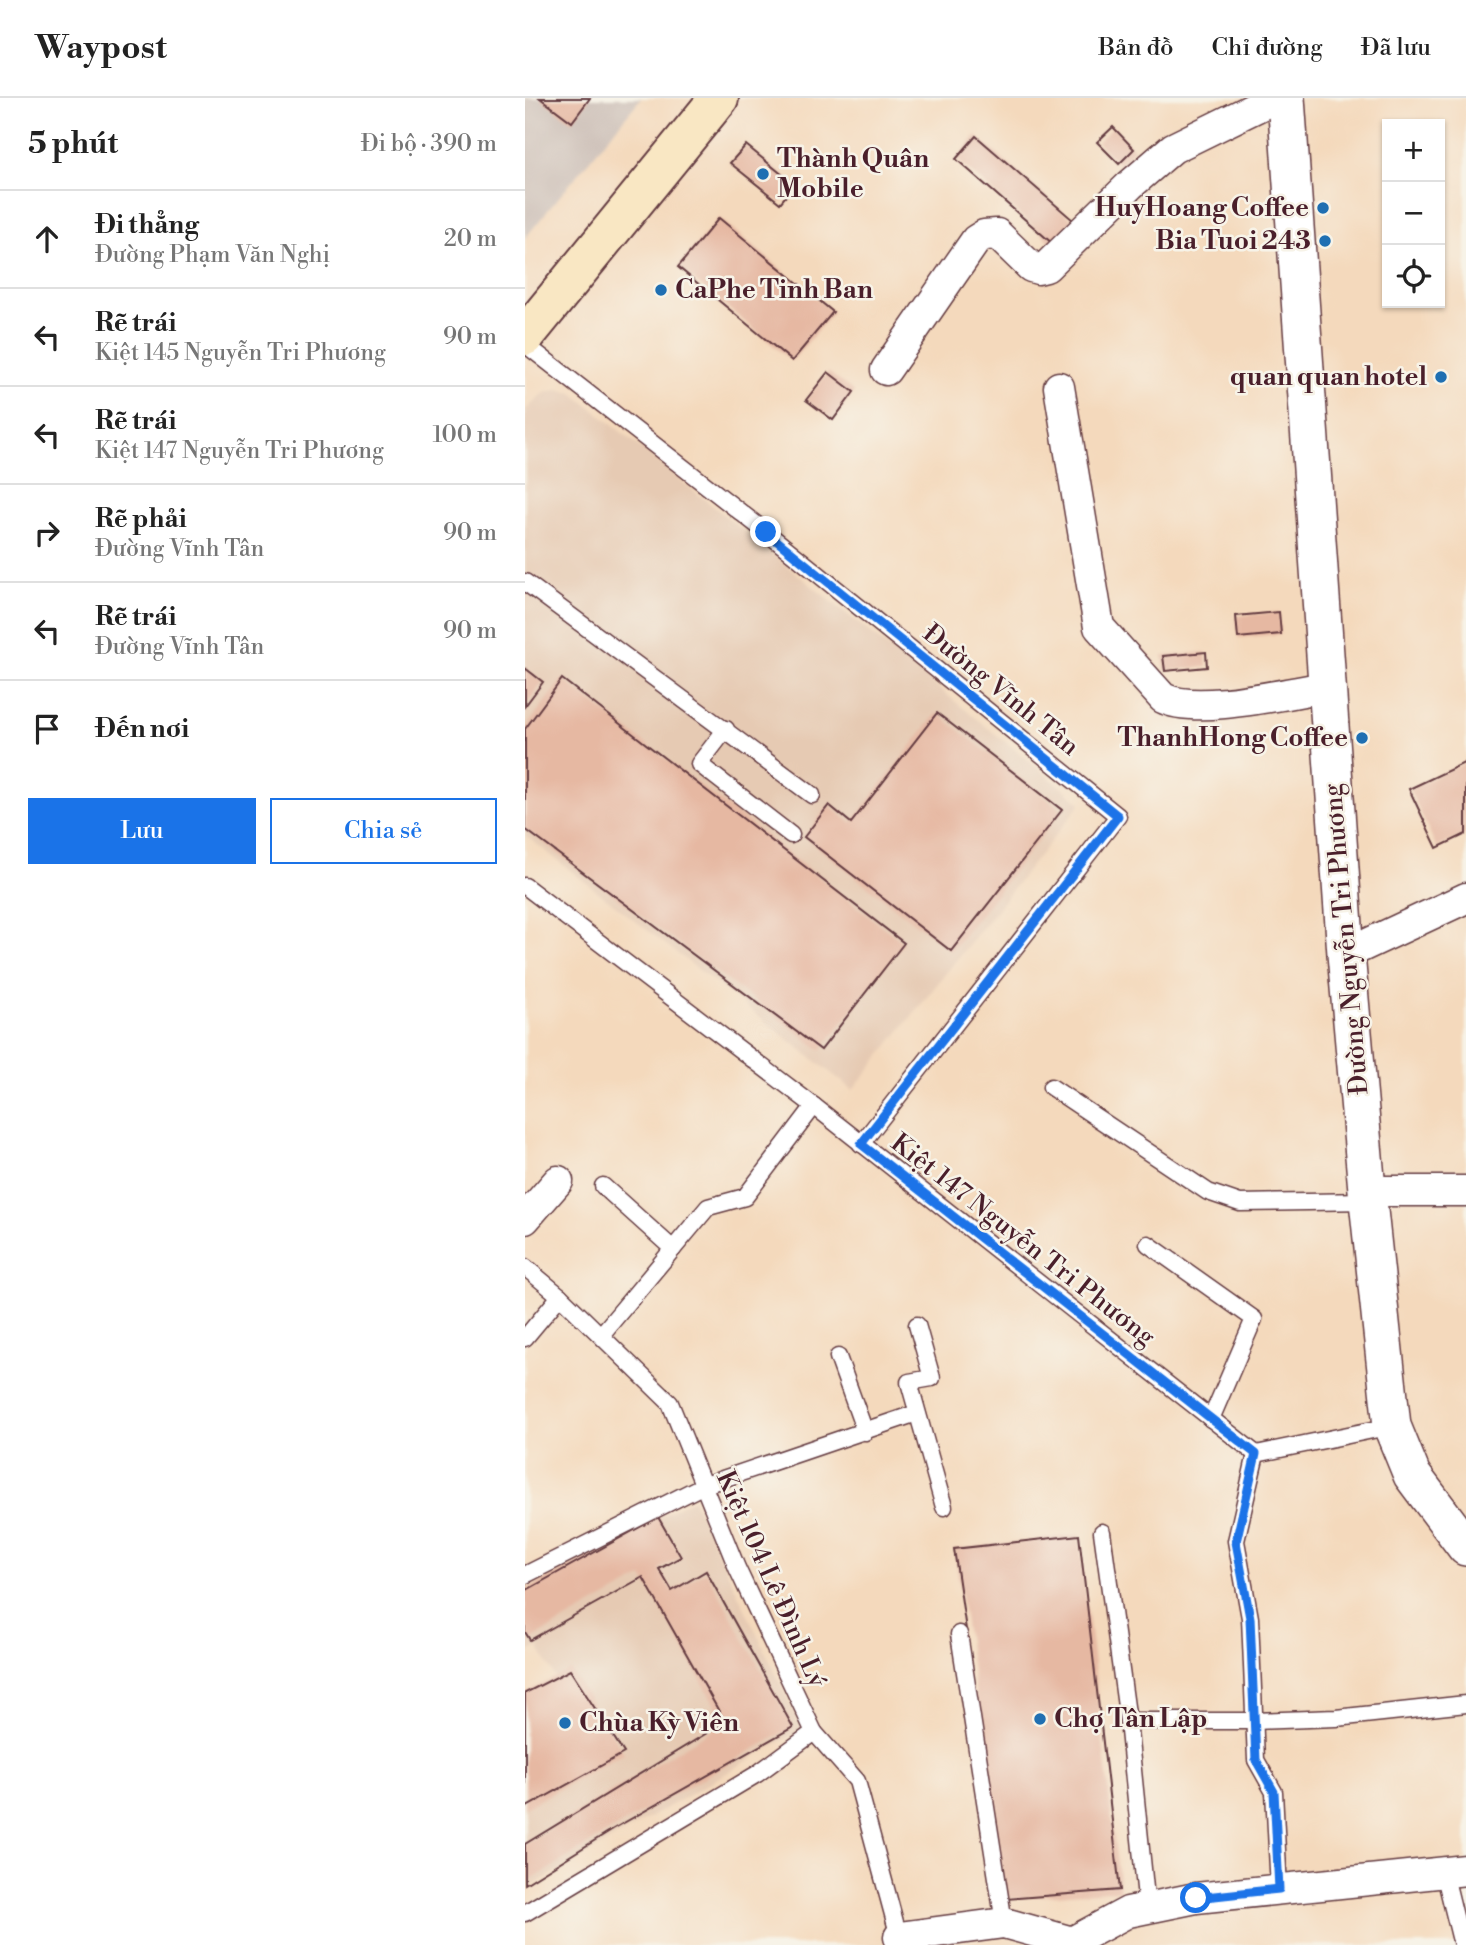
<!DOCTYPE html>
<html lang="vi">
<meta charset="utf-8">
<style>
body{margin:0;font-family:"Libre Bodoni",serif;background:#f6f6f6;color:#222}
.controls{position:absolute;right:21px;top:21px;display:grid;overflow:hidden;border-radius:0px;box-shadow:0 2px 5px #0004}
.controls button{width:63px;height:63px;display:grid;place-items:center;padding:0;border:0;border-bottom:2px solid #e0e0e0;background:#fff;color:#222;font:35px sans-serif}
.stop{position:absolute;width:21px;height:21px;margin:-16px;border:5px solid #1a73e8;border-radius:50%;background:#fff}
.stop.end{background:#1a73e8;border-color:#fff;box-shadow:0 2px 7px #0008}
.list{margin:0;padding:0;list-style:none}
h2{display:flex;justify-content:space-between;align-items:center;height:91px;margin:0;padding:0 28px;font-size:30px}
h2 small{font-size:23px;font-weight:400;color:#767676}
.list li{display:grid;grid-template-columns:46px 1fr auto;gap:21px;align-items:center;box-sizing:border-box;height:98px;padding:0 28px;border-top:2px solid #e0e0e0}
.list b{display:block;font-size:26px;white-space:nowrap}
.list p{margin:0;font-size:23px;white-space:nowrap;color:#767676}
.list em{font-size:23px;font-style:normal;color:#767676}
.actions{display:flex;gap:14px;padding:21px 28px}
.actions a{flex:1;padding:16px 0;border:2px solid #1a73e8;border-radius:0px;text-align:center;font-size:24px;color:#1a73e8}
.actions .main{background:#1a73e8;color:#fff}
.icon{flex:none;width:38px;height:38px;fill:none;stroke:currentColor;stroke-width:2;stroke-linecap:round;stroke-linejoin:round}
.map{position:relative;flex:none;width:941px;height:1847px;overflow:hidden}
header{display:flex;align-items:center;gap:42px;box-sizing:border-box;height:98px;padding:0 35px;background:#fff;border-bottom:2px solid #e0e0e0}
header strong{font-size:33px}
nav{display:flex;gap:38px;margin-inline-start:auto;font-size:24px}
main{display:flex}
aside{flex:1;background:#fff}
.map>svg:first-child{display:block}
.built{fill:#e6cab3}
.industrial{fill:#cec1b9}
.building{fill:#e6b8a2}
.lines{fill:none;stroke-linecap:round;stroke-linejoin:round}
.service-casing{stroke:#643b41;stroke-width:19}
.minor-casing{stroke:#643b41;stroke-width:33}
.tertiary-casing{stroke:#643b41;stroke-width:40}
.secondary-casing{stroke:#643b41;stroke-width:42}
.service{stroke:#fff;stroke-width:16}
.minor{stroke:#fff;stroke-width:30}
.tertiary{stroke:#fff;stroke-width:37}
.secondary{stroke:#f9e7c3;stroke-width:38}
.route{stroke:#1a73e8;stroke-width:9}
.poi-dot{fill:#1f6fb2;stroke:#f7f3e8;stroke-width:2.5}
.labels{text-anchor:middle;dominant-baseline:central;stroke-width:5;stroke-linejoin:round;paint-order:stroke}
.poi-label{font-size:26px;font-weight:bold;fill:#4a1f2b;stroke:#f7f3e8;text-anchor:start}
.street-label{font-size:26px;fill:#4a1f2b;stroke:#f7f3e8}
</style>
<header>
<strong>Waypost</strong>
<nav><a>Bản đồ</a><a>Chỉ đường</a><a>Đã lưu</a></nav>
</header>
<main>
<aside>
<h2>5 phút<small>Đi bộ · 390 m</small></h2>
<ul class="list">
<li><svg class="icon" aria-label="ahead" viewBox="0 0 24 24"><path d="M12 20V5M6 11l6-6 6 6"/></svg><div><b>Đi thẳng</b><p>Đường Phạm Văn Nghị</p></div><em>20 m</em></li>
<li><svg class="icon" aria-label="left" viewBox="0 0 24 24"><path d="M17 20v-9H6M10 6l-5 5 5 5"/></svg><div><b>Rẽ trái</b><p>Kiệt 145 Nguyễn Tri Phương</p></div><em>90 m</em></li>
<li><svg class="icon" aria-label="left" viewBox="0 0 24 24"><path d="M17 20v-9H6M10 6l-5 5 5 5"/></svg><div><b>Rẽ trái</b><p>Kiệt 147 Nguyễn Tri Phương</p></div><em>100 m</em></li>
<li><svg class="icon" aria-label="right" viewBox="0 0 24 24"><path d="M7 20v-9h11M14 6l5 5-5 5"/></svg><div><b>Rẽ phải</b><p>Đường Vĩnh Tân</p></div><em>90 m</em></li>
<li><svg class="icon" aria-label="left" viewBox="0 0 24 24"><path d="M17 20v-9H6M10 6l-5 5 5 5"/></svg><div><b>Rẽ trái</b><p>Đường Vĩnh Tân</p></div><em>90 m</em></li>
<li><svg class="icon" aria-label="arrive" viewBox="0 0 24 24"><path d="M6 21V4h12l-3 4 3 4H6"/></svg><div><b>Đến nơi</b></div></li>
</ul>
<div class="actions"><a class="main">Lưu</a><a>Chia sẻ</a></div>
</aside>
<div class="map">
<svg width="941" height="1847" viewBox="0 0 941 1847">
<rect width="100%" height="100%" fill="#f7f3e8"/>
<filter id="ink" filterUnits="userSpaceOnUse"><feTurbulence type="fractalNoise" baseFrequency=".0143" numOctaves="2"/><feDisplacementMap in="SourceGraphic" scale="14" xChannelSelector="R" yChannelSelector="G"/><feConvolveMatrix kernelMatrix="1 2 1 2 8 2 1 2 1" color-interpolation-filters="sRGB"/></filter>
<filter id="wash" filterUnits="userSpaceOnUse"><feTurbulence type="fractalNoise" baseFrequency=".00686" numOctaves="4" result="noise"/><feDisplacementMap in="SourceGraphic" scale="28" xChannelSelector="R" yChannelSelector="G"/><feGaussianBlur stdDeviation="1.57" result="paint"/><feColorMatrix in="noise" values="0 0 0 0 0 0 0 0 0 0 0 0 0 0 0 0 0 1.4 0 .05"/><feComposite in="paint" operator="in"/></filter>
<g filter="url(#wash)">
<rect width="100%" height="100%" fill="#f4d9bc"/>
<g class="built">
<path d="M35,292L48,295L556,705L328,992L0,737V313L16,297L25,293Z"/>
<path d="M168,1401L277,1631L0,1792V1710L99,1655L45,1573L31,1580L13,1549L1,1555L0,1553V1491Z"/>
</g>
<path class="industrial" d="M0,0H116L0,140Z"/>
<g id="blocks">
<g class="building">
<path d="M15,0H65L47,24Z"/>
<path d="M588,29L609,51L594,66L572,44Z"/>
<path d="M451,38L548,122L528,146L431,61Z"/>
<path d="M221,47L270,87L255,105L205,65Z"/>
<path d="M194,120L308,214L267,263L153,169Z"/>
<path d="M303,274L329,294L308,322L281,302Z"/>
<path d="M754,514L756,536L713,540L711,518Z"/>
<path d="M681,554L682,569L640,573L638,558Z"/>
<path d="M0,570L18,584L0,608Z"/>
<path d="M37,581L379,845L296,952L0,731V631Z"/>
<path d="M412,615L537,712L426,853L279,739L304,707L326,725Z"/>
<path d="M941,664V736L912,750L884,691Z"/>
<path d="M133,1419L156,1459L134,1471L147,1493L181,1473L268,1629L88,1731L0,1786V1746L200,1624L118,1479L5,1542L0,1534V1493Z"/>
<path d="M554,1437L595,1792L481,1801L429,1451Z"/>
<path d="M45,1572L99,1655L0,1710V1595Z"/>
</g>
</g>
</g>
<g filter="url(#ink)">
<use href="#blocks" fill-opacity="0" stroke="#643b41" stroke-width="2"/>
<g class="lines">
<g class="service-casing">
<g id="service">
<path d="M0,246L241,434L593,718L336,1046"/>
<path d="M0,484L287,697"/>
<path d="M201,631L174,666L266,737"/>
<path d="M0,788L289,1008L731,1356"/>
<path d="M526,989L683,1094L715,1105L843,1103"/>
<path d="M78,1088L148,1151"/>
<path d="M623,1146L729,1221L686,1321"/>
<path d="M0,1169L35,1198L145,1305L212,1470L289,1634L332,1683L374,1839L368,1841"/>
<path d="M392,1227L407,1280L384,1284L419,1409"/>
<path d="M76,1237L183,1109L220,1099L289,1008"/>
<path d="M0,1240L35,1198"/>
<path d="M313,1259L340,1334"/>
<path d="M731,1356L711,1443L725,1520L731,1662L749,1694L754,1791"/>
<path d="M731,1356L867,1328"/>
<path d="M577,1434L603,1623L622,1810"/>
<path d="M0,1477L177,1388L392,1315"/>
<path d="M434,1536L479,1825"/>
<path d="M603,1623H729L811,1620L941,1606"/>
<path d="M919,1774L937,1847"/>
<path d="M0,1815L232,1676L289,1634"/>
</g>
</g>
<g class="minor-casing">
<g id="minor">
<path d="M361,272L451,142L459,137L472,136L506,169L513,171L521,169L605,87L648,50L750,0"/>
<path d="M534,289L574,529L638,600C672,617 761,595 801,589"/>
<path d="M821,856L941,800"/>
<path d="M842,1093H941"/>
<path d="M0,1121L33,1083"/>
<path d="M374,1839L479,1825L547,1844"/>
<path d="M545,1847L547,1844L603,1814L671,1800L941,1772"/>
</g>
</g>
<g class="tertiary-casing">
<path id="tertiary" d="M761,0L821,856L843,1103L867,1328L887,1377L941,1449"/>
</g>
<g class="secondary-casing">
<path id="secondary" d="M0,238L194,0"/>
</g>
<use href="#service" class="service"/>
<use href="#minor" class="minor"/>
<use href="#tertiary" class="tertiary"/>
<use href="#secondary" class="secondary"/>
</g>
</g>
<g class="lines" filter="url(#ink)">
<path class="route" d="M241,434L593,718L336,1046L731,1356L711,1444L725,1520L731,1662L749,1694L754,1791L671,1800"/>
</g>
<g class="poi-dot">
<circle cx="238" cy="76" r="7"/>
<circle cx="798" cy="110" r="7"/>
<circle cx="800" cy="143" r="7"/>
<circle cx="136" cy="192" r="7"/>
<circle cx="916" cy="279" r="7"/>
<circle cx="837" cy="640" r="7"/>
<circle cx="515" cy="1621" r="7"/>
<circle cx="40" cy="1625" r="7"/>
</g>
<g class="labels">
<g class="poi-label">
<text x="252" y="61">Thành Quân<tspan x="252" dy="30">Mobile</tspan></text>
<text x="784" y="110" text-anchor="end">HuyHoang Coffee</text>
<text x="786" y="143" text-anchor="end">Bia Tuoi 243</text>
<text x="150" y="192">CaPhe Tinh Ban</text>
<text x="902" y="279" text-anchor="end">quan quan hotel</text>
<text x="823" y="640" text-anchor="end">ThanhHong Coffee</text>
<text x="529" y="1621">Chợ Tân Lập</text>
<text x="54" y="1625">Chùa Kỳ Viên</text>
</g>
<g class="street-label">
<text transform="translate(476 592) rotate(39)">Đường Vĩnh Tân</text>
<text transform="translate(821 841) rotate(-95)">Đường Nguyễn Tri Phương</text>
<text transform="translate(498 1142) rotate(38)">Kiệt 147 Nguyễn Tri Phương</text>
<text transform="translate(246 1481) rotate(66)">Kiệt 104 Lê Đình Lý</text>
</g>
</g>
</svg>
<div class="controls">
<button>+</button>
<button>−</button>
<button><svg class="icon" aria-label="locate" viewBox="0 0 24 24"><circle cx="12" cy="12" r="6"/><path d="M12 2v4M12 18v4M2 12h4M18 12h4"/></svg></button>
</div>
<div class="stop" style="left:671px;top:1800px"></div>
<div class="stop end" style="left:241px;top:434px"></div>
</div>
</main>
